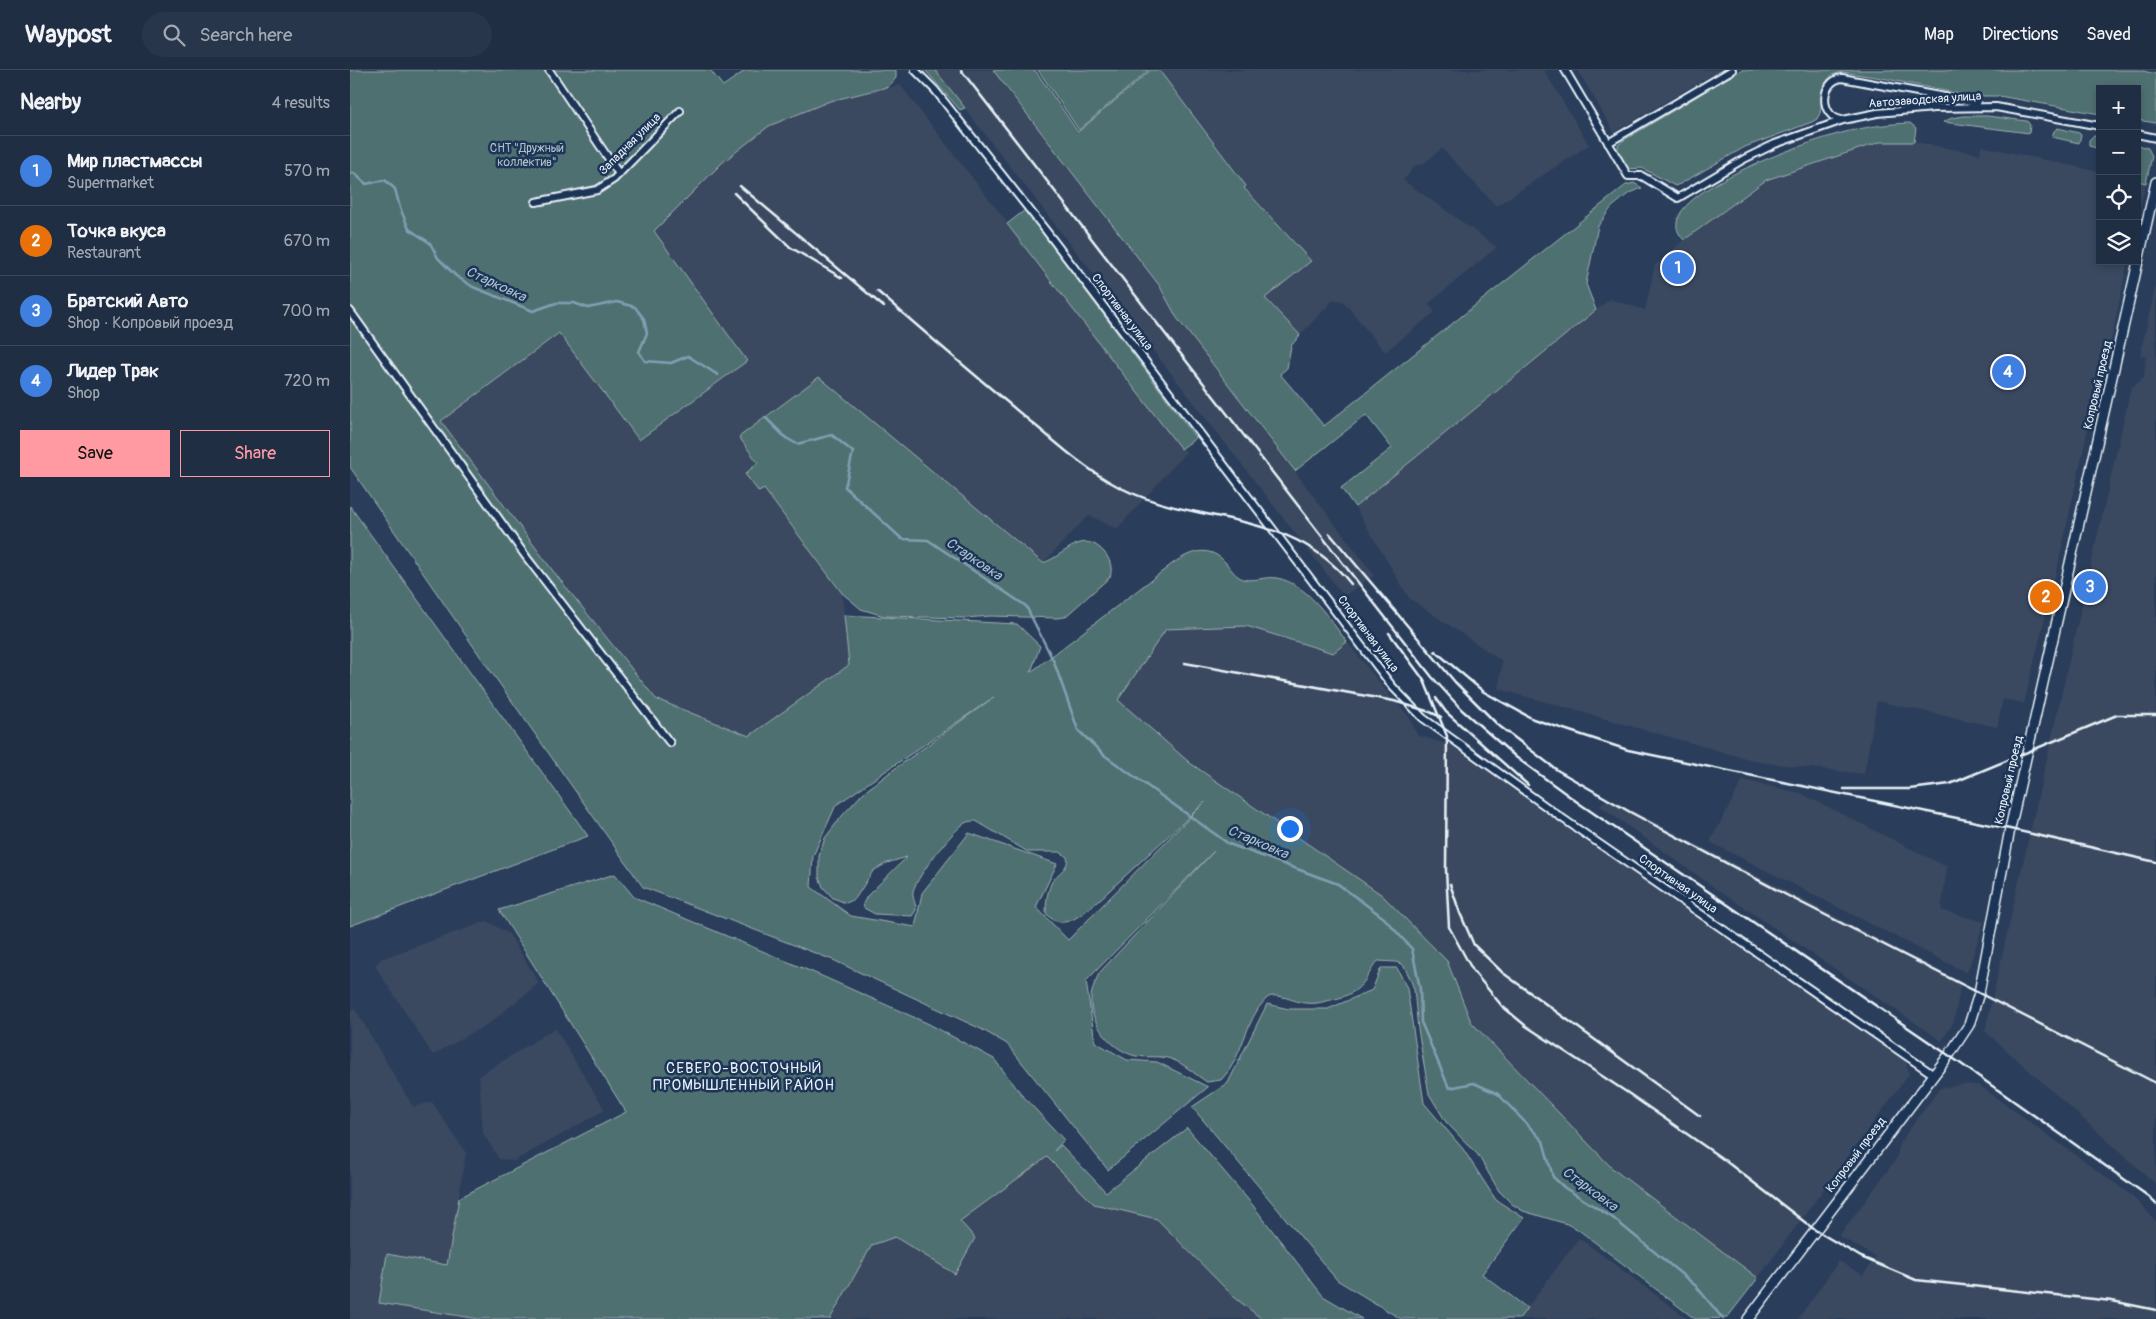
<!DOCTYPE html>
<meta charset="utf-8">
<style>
body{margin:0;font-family:Pangolin,sans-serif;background:#28364b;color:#f1f3f6}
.controls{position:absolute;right:15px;top:15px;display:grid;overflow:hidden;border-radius:0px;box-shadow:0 2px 8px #0003}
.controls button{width:45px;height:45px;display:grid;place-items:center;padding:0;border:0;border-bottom:1px solid #3d4a5d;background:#202e44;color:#f1f3f6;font:25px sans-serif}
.you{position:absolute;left:939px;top:758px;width:18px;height:18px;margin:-12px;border:4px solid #fff;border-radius:50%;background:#1a73e8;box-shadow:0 0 0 8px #1a73e833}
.badge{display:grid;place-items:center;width:32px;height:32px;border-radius:50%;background:#ff9aa2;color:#fff;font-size:16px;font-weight:700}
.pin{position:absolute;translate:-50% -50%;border:2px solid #fff;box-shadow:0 1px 5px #0006}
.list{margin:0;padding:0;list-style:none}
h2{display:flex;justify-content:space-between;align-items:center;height:65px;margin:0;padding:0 20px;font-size:21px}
h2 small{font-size:16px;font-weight:400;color:#a2a8b2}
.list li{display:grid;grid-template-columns:32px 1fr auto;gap:15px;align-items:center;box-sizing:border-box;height:70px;padding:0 20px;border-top:1px solid #3d4a5d}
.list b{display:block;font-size:19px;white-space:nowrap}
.list p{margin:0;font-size:16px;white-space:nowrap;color:#a2a8b2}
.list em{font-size:16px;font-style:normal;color:#a2a8b2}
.actions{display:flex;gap:10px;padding:15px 20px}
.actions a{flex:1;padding:11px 0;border:1px solid #ff9aa2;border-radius:0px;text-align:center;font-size:18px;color:#ff9aa2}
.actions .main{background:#ff9aa2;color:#111}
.icon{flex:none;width:28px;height:28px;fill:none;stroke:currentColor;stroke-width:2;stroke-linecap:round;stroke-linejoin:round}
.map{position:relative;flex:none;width:1806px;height:1249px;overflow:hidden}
header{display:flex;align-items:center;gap:30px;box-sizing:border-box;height:70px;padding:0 25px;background:#202e44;border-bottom:1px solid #3d4a5d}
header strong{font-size:24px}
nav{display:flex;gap:28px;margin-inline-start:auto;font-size:18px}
.search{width:350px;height:45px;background:#28364b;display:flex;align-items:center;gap:12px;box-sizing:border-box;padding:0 18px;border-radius:28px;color:#a2a8b2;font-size:19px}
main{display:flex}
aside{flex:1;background:#202e44}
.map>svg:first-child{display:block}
.built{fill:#3a4860}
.green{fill:#4f7071;stroke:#9cb0b4;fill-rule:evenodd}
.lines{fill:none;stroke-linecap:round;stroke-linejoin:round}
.stream{stroke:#829fb3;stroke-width:2.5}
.minor-casing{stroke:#e8f1f8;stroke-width:10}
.secondary-casing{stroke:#e8f1f8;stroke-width:12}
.minor{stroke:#1d3557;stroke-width:6}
.secondary{stroke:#1d3557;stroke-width:9}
.rail{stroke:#e8f1f8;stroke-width:2.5}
.labels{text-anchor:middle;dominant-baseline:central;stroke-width:5;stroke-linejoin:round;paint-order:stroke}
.street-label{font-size:12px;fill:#e8f1f8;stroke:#1d3557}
.park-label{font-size:12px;fill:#b2c4c9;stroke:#1d3557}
.water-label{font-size:14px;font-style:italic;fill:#acc1d0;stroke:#1d3557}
.quarter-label{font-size:15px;letter-spacing:1px;fill:#e8f1f8;stroke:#1d3557}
</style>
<header>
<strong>Waypost</strong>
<div class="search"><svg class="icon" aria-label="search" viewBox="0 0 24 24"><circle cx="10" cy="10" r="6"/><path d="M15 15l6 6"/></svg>Search here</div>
<nav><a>Map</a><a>Directions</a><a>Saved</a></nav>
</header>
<main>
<aside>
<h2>Nearby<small>4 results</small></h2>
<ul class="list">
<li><span class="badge" style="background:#3f7fe0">1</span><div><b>Мир пластмассы</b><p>Supermarket</p></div><em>570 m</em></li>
<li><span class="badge" style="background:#e8710a">2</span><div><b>Точка вкуса</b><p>Restaurant</p></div><em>670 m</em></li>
<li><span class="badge" style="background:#3f7fe0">3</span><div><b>Братский Авто</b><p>Shop · Копровый проезд</p></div><em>700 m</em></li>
<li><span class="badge" style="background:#3f7fe0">4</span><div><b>Лидер Трак</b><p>Shop</p></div><em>720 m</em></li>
</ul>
<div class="actions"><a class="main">Save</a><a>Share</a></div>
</aside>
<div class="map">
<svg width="1806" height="1249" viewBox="0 0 1806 1249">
<rect width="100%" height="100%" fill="#2a3e5b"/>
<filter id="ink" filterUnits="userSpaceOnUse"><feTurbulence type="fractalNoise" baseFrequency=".02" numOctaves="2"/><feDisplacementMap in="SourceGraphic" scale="10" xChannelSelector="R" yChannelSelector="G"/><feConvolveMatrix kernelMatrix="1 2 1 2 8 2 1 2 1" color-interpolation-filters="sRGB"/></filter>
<g filter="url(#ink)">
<g class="built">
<path d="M585,0H643L809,215L827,248L1024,505L994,526Z"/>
<path d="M809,0H1194L1239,75L1146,136L1092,78L1073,94L1064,96L1059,104L1053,110L1147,177L1078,234L1085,242L1035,282L993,231L983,230L950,265L914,228L961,191L894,117L896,115Z"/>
<path d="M1228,0H1370L1264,62Z"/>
<path d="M550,15L836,382L767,459L739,445L693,493L469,308L389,367L408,394L414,419L492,523L499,595L399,666L306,629L203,501L91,351L210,263L289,370L397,291L304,161L376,89L419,56L480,31Z"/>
<path d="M1530,72H1564L1630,84L1631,76L1750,102V191H1778L1761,270L1751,299L1710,486L1674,633L1653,629L1647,657L1527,631L1514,704L1409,692L1149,619L1152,591L1059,528L1005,437L1260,229L1295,240L1305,195L1334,170L1416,110Z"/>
<path d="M1787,111L1796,113L1787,150Z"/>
<path d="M1806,215V1114L1635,961L1781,318L1794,308L1796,286L1790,285Z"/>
<path d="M896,556L983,583L997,572L1041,627L1059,647L1067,665L1106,677L1205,748L1555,989L1559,1004L1408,1208L1263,1099L1121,952L1097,891L906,738L840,693L767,630L816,559Z"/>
<path d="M1393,710L1450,723L1597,797L1591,840L1634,852L1617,903L1360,772Z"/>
<path d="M1258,728L1611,912L1604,951L1592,971L1365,818L1250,736Z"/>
<path d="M137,851L159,864L189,913L141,952L83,985L25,896L31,889Z"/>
<path d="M5,939L63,1037L82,1032L116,1083L97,1195L29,1233L129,1249H0V941Z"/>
<path d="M205,958L255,1040L164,1091L149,1089L133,1063L129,1006Z"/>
<path d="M1616,1014L1630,1016L1781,1125L1806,1151V1249H1448L1489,1191L1513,1205L1526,1187L1489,1166L1547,1088L1549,1074L1590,1018Z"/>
<path d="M697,1087L744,1134L807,1149L884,1227L912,1249H480L522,1175L545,1166L605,1204L609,1151Z"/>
<path d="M1229,1168L1338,1249H1169Z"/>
</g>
<g class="green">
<path d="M0,0H360L373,16L396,0H546V8L538,17L480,31L419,56L373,92L304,161L397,291L289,370L209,263L91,351L203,501L306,629L399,666L499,595L494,545L667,554L690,576L681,602L822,494C841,481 859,474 876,493C881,499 885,506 893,509C903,512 916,506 927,508C958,514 979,549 997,572L983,583L896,556L816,559L768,630L840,693L1032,825L1097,891L1121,952L1263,1099L1408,1208L1377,1248L1345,1249L1230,1161L1217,1154L1173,1141L1162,1134L1149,1121L1128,1085L1096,1052L1079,1024L1068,959L1064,919L1059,906L1053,895L1046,892L1028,891C1023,896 1021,901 1017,907C1008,923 993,928 976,931C970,933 962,934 956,933C945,933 925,920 916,929C895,949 893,989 871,1010L857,1012C844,1004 835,994 821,989C809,985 798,988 786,986C763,981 742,956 741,933C740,922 745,913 749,903L864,781L736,911L745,972L777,990L807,992L858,1017L758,1100L657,974L631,959L483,890L293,817L130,586L0,397ZM644,627L543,700L513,723L491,747L475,768L469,786V807L473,817L483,828L496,833L505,829L523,801L537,793L557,787L517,826L513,834L514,838L525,844L562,846L566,840C566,833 562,828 563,821C568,805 601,762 615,753C619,751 622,751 626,751L678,782H710L717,787C720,799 705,804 701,814C697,823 696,833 696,843C712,864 732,844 747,832L855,732L718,870L686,837L707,794L619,763L572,823L565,857L501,846L461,817L463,786L486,735Z"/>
<path d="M575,0H585L615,38L610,40Z"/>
<path d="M643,0H685L728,62L801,0H809L896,116L894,118L961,191L915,228L950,265L941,276L937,298L930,304L974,356L1276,115L1284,113L1292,118L1278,124L1261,138L1248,156L1236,214L1246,240L1005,437L991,418L1042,378L1016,345L945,401L827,248L809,215Z"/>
<path d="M688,0H799L729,60Z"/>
<path d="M1391,0H1789L1806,4V53L1787,50V19H1750V44L1649,26H1619L1532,8L1492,2L1482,5L1477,11L1470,43L1467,49L1462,52L1395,77L1330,114L1325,116L1292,98L1278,99L1268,82V75L1274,70Z"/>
<path d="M1614,46H1637L1677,51L1680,55L1679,63L1593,52L1602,48Z"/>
<path d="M1560,53L1566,58L1564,72H1530L1416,110L1334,170C1291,128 1454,74 1481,66C1507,58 1533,54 1560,53Z"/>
<path d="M1708,58L1729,63L1731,65L1729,73L1702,67L1704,61Z"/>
<path d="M1743,66L1750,67V79L1739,76V70Z"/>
<path d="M1787,75L1798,78L1802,86L1796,113L1787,111Z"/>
<path d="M675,140L846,368L831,379L657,154Z"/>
<path d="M469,307L693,493C716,485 732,458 754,482C760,489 763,498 760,507L715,547L707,548L641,546L615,548L534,546L511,539L492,523L414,419L409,422L395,404L408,393L389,367Z"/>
<path d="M0,436L238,766L0,856Z"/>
<path d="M265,804L284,827L474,907L579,954L644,989L673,1026L714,1070L704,1081L711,1075L756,1122L837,1058L901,1133L973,1226L1012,1249H912L884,1227L807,1149L744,1134L697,1087L610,1151L625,1168L605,1204L545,1167L522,1175L480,1249H129L29,1233L37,1184L97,1195L109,1128L276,1042L149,840Z"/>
<path d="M1031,898H1047L1057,918L1074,1033L1113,1079L1146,1130L1174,1148L1132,1204L1177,1238L1169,1249H1051L987,1210L842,1037L878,1013L917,934L939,939H978L1022,920Z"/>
</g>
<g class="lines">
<g class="stream">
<path d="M0,103H4L16,114L35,110L45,119L50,138L59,159L80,173L88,188L106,206L123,217L183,241L206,233H224L238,238L267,232L285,237L294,249L297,263L289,282L295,291L321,293L338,286L368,305"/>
<path d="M415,347L436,368L447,374L482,365L503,382L495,417L552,469L578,470L676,536L704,592L728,660L754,685L879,774L988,814L1034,848L1062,879L1070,919L1071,952L1099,1018L1124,1013L1148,1024L1193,1071L1203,1107L1215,1118L1263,1148L1346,1216L1373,1249"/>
</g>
<g class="minor-casing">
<g id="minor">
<path d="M199,0L269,104"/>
<path d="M565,0L585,20L697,162L1042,616L1073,648L1212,748L1584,1005"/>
<path d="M1215,0L1278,106H1292L1328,128L1394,89L1425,74L1493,50L1527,43L1584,38L1646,37L1750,56"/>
<path d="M1492,50C1469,47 1470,11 1492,8L1627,33"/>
<path d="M1787,64L1806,68"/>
<path d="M1258,73L1382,0"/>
<path d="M186,132L247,120L264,109L330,41"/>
<path d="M0,241L177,488L320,673"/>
</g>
</g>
<g class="secondary-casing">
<path id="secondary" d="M1398,1249L1599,985L1619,955L1629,923L1660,759L1806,112"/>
</g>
<use href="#minor" class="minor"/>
<use href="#secondary" class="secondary"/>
<g class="rail">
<path d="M611,0L974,469L1082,607L1112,640L1167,688L1230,734L1607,991L1798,1126L1806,1134"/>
<path d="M390,116L534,237"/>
<path d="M384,123L440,177L492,208"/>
<path d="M527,221C579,266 632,312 686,356C709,375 732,396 758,411C838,459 937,433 1001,514"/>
<path d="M980,464L1105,612L1148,655L1207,700L1280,742L1444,829L1806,1013"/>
<path d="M1039,563L1076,613"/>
<path d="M1085,581L1134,622L1183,649L1278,680L1660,759L1806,792"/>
<path d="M835,593L1044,631L1080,642L1091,647"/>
<path d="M1073,608L1097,666L1096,800L1099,857L1123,901L1152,936L1176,956L1278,1023L1373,1089L1465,1160L1511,1187L1566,1210L1762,1231L1806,1240"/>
<path d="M1086,628L1096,642L1178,715"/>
<path d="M1494,719H1560L1600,714L1767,645H1806"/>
<path d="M1100,814L1110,843L1124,875L1153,903L1350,1046"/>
</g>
</g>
</g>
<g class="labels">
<g class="street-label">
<text transform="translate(1575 30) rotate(-4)">Автозаводская улица</text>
<text transform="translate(280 74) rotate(-45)">Западная улица</text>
<text transform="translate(772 242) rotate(53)">Спортивная улица</text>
<text transform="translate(1748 315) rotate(-77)">Копровый проезд</text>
<text transform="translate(1018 564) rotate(53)">Спортивная улица</text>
<text transform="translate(1659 710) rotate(-77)">Копровый проезд</text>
<text transform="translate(1328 814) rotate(35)">Спортивная улица</text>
<text transform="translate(1506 1085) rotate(-53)">Копровый проезд</text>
</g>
<g class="park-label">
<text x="177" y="78">СНТ "Дружный<tspan x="177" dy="14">коллектив"</tspan></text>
</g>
<g class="water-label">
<text transform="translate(146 214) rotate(25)">Старковка</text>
<text transform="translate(624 489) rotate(34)">Старковка</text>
<text transform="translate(908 772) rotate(23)">Старковка</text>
<text transform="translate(1240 1119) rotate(36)">Старковка</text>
</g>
<g class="quarter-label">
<text x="394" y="998">СЕВЕРО-ВОСТОЧНЫЙ<tspan x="394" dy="17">ПРОМЫШЛЕННЫЙ РАЙОН</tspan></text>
</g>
</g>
</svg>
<div class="controls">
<button>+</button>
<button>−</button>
<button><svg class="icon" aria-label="locate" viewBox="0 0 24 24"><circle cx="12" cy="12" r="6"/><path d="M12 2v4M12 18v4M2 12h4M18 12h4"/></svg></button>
<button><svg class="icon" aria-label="layers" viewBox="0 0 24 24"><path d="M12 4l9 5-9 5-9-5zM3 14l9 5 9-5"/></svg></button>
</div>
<div class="you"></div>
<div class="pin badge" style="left:1328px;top:198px;background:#3f7fe0">1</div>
<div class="pin badge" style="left:1696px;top:527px;background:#e8710a">2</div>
<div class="pin badge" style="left:1740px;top:517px;background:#3f7fe0">3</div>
<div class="pin badge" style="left:1658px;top:302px;background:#3f7fe0">4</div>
</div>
</main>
